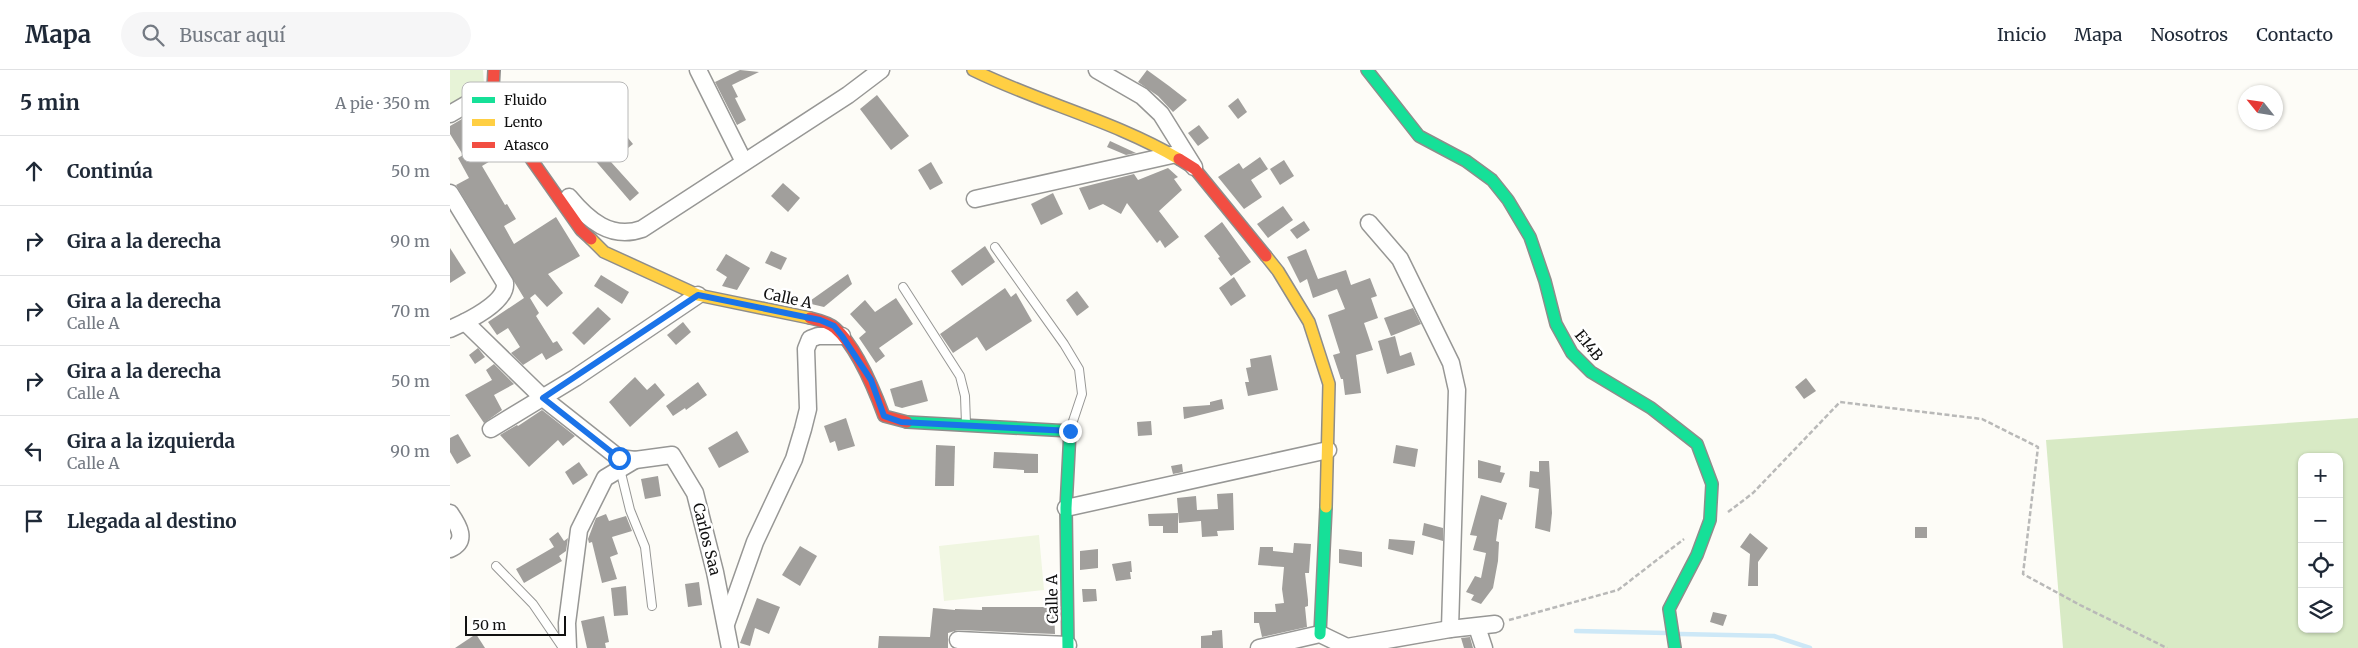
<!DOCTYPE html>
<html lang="es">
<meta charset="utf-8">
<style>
body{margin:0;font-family:Merriweather,serif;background:#f6f6f7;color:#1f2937}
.controls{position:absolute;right:15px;bottom:15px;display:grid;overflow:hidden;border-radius:10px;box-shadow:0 1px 4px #0004}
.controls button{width:45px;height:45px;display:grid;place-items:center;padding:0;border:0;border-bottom:1px solid #e0e1e3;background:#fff;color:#1f2937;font:25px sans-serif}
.compass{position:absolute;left:1788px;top:15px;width:45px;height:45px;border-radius:50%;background:#fff;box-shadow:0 1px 4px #0004;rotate:300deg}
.scale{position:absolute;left:15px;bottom:12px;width:101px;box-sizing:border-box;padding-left:5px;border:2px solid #111;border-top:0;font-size:14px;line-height:18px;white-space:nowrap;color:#111;-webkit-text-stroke:4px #fff;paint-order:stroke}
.stop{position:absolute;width:15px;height:15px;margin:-11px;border:4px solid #1a73e8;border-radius:50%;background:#fff}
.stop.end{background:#1a73e8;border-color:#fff;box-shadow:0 1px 5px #0008}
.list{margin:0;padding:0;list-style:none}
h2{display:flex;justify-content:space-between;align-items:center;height:65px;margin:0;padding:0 20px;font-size:21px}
h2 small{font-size:16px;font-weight:400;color:#747a83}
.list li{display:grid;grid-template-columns:32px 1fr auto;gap:15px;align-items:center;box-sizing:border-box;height:70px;padding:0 20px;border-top:1px solid #e0e1e3}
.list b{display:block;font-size:19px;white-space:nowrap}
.list p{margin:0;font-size:16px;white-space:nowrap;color:#747a83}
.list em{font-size:16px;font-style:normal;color:#747a83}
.icon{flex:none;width:28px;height:28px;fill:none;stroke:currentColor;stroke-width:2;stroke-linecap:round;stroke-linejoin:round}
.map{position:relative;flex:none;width:1908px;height:578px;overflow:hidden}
header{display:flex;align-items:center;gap:30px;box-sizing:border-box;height:70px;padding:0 25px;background:#fff;border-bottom:1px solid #e0e1e3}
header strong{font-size:24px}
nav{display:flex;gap:28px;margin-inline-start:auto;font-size:18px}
.search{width:350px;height:45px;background:#f6f6f7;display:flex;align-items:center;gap:12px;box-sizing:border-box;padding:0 18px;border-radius:28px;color:#747a83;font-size:19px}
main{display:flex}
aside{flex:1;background:#fff}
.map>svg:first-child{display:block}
.green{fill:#e7f3d7}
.forest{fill:#d8eac5;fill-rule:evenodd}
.pitch{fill:#f0f6e1}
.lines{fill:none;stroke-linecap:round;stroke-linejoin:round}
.stream{stroke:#cde8f7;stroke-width:4.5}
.building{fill:#a19f9c}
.lane-casing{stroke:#979795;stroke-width:10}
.street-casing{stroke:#979795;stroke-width:19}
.fast-casing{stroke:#8e8d8b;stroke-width:14}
.slow-casing{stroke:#8e8d8b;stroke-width:14}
.jam-casing{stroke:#8e8d8b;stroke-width:14}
.path{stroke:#b9b9b8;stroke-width:2.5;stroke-dasharray:5 2.5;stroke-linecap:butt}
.lane{stroke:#fffffe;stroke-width:8}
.street{stroke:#fffffe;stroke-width:16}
.fast{stroke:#16e098;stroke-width:11}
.slow{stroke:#ffcf43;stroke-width:11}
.jam{stroke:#f24e42;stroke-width:11}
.route{stroke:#1a73e8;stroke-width:6}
.labels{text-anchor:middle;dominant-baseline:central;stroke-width:5;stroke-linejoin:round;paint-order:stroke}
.street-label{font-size:15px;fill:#111;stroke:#fff}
.key{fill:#fff;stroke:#b8b8b8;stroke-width:1}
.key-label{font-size:14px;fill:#111}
</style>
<header>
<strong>Mapa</strong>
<div class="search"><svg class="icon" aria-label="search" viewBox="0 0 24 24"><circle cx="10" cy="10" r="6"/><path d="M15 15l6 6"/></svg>Buscar aquí</div>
<nav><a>Inicio</a><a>Mapa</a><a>Nosotros</a><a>Contacto</a></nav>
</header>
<main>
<aside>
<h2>5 min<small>A pie · 350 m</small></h2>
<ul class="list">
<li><svg class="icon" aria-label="ahead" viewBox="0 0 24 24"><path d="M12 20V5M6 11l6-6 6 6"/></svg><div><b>Continúa</b></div><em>50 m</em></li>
<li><svg class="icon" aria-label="right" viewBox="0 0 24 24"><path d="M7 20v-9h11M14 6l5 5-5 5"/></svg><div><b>Gira a la derecha</b></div><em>90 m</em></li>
<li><svg class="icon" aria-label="right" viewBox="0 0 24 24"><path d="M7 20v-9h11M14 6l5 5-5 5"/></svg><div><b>Gira a la derecha</b><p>Calle A</p></div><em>70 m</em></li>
<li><svg class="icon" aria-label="right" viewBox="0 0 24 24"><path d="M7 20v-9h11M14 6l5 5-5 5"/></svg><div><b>Gira a la derecha</b><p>Calle A</p></div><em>50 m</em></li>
<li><svg class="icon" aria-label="left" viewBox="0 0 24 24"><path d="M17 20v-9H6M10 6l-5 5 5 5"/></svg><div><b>Gira a la izquierda</b><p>Calle A</p></div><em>90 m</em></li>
<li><svg class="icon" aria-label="arrive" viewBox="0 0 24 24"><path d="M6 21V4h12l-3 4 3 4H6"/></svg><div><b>Llegada al destino</b></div></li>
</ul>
</aside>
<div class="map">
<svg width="1908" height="578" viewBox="0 0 1908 578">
<rect width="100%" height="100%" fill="#fdfcf7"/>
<path class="green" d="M0,0H33L34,14L0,34Z"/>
<path class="forest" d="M1908,348V578H1613L1596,370ZM1852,387H1889V559H1852Z"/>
<path class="pitch" d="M589,465L594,520L494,531L489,476Z"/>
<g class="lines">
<g class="stream">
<path d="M1126,561L1217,563"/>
<path d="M1230,564L1324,566L1360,578"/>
</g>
</g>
<g class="building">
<path d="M290,0L309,2L282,15L288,27L285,28L296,50L287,55L265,12Z"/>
<path d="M697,0L719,16L737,30L723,42L708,26L688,12Z"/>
<path d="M427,25L459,66L441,80L410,39Z"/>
<path d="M788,28L797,42L788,49L778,36Z"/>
<path d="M24,42L39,66L31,71L42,90L32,96L55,135L57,134L66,149L54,156L64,174L106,147L130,186L98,204L113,223L97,237L85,224L80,228L89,243L86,246L103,273L107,271L113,280L96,290L92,283L73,295L61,283L70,277L58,258L47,265L38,252L74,228L6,115L19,108L8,88L13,85L0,64V56Z"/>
<path d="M749,55L759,68L748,76L738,63Z"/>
<path d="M174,63L183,74L161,92L189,123L180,131L143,88Z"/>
<path d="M660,71L686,83L676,85L657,77Z"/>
<path d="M810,87L818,99L801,110L812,127L794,139L768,107L789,93L793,99Z"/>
<path d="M834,90L844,106L830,115L820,99Z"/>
<path d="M481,92L493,113L480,120L468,100Z"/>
<path d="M718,98L728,107L724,109L732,120L709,141L729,167L715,178L710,170L707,173L677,133L671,144L653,134L639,140L629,118L684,104L688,110Z"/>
<path d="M333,113L350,128L338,142L321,126Z"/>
<path d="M603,123L613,144L591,155L581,134Z"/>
<path d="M833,136L843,150L818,168L807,154Z"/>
<path d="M854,151L860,160L847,169L840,160Z"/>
<path d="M772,152L801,192L781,206L768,188L770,187L754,166Z"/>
<path d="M535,176L545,192L512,216L501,201Z"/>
<path d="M0,178L16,203L0,213Z"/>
<path d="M856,179L868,209L896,200L901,215L920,208L927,226L921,228L928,248L914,253L923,280L906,285L911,323L895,325L893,309H891L883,285L890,283L878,245L895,239L887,219L863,228L857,209L850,213L837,187Z"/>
<path d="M321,181L337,188L331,200L315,193Z"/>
<path d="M276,184L300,198L287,220L272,216L277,207L266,200Z"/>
<path d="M398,204L402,214L374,237L357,233Z"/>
<path d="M151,205L179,222L172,234L144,216Z"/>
<path d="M784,207L796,226L781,236L769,218Z"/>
<path d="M555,218L561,227L566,223L582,251L536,281L527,267L503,283L490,264Z"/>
<path d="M627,221L639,237L627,246L616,230Z"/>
<path d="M446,228L463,254L429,278L435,286L426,293L409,268L416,262L400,244L415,230L425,242Z"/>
<path d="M148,237L161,249L134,275L122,263Z"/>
<path d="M963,238L971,254L941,266L934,248Z"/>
<path d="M233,252L241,262L226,275L217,265Z"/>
<path d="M945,266L950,286L961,282L965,295L937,304L928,271Z"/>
<path d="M28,278L35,287L25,294L19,285Z"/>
<path d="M821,285L828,320L798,326L795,312H799L796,298L801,297L800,289Z"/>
<path d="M44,294L64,314L44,325L52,340L34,353L15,325L42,310L36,300Z"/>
<path d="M185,307L197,320L205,313L215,325L180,357L159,332Z"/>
<path d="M1356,308L1366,321L1354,329L1345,317Z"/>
<path d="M472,310L478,331L452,338L445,336L440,319Z"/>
<path d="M248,312L257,325L236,340L235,338L223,346L216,336Z"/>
<path d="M772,329L774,339L734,349L733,337L760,335V332Z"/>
<path d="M92,340L125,366L113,376L108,370L79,397L50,365L67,355L68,356Z"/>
<path d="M396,348L405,376L388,381L385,371L380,373L374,356Z"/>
<path d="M701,351L702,365L688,366L687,352Z"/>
<path d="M287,361L299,382L269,398L258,378Z"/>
<path d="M8,364L21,386L7,394L0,382V368Z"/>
<path d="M486,375L505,376L504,416H485Z"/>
<path d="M946,375L968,379L965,397L943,393Z"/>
<path d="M544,382L588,384V403H574V400L543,398Z"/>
<path d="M1028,390L1051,396L1050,402L1055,403L1051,413L1028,408Z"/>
<path d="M1089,391H1099L1102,443L1100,462L1085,458L1089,419L1079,417L1080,401L1089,402Z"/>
<path d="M129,392L138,405L123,415L115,402Z"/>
<path d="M732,394L733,402L723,404L721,396Z"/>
<path d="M208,406L211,426L195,429L191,409Z"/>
<path d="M783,423L784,460L767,461L768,466L752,467L751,451L729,453L727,428L746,426L747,440L768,439L767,424Z"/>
<path d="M1031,425L1057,433L1052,450L1049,449L1046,471L1049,472L1048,491L1043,518L1031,534L1021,530L1024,525L1016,522L1025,506L1031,508L1036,483L1023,480L1027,466L1020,465Z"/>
<path d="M728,443V463H713V456H699L698,444Z"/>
<path d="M156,444L159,451L176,446L182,461L162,467L168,484L160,487L167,509L152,513L142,472L139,473L138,469L146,448Z"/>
<path d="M974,453L993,458V471L972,465Z"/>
<rect x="1465" y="457" width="12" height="11"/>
<path d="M108,462L114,471L118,468L116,481L109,486L112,491L74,513L66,499L104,477L99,469Z"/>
<path d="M1300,463L1318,478L1308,492V516H1298L1300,484L1290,477Z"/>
<path d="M939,469L965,471L963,485L938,479Z"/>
<path d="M844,473L861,474L859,503H855L858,530V536L855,537L857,557L812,567L809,553H804V542H826L825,534L834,533L832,519L834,497L808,495L810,477H823V481L843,483Z"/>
<path d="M350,476L367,486L350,516L332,505Z"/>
<path d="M648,479V498L630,500V481Z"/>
<path d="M889,479L912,482V497L889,493Z"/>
<path d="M681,491L682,502H680L681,509L666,511L662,494Z"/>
<path d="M249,512L252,535L238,537L235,514Z"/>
<path d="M176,516L178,545L164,546L161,518Z"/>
<path d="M632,519H646L647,531L633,532Z"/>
<path d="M307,528L330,537L319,564L305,558L300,576L290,573Z"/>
<path d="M532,537H604L605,564L508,560L498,563V578H428L429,566L480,567L483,538L505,540V539L532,540Z"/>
<path d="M1263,542L1277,545L1273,556L1260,552Z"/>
<path d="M154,546L159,572L155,573L156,578H137L131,551Z"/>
<path d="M772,560L773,578H751V566L762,565V561Z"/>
<path d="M26,564L35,578H5Z"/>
<path d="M1020,567L1023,578H1014L1011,568Z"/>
</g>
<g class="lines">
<g class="lane-casing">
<g id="lane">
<path d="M545,177L614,274L629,299L632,324L620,360"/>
<path d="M453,217L510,306L515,326L516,354"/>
<path d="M170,399L180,440L195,477L202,536"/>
<path d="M46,496L83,534L113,578"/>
</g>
</g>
<g class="street-casing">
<g id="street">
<path d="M248,0L294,92"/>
<path d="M647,0L692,26L711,44L744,97"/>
<path d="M0,44L43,19"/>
<path d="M0,123L55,213C57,233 16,252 0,259"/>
<path d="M119,127C138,150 161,170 192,159L398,25L431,0"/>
<path d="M525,129L722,85"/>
<path d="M919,153L950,189L1001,293L1007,320L1000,559"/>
<path d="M15,252L93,328L169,388L185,390L222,385L245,423L265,502L280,578"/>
<path d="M41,359L125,308L248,225"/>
<path d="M616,438L878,380"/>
<path d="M0,443C9,456 18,471 0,479"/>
<path d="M276,554L305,472L344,389L353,359L358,339L356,279L360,269L368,266H392"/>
<path d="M1027,557L1034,578"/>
<path d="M508,570L618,575"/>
<path d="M118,578L117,553L129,460L155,408L185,390"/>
<path d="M809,578L870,564L897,577L1000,559L1045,554"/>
</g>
</g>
<g class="fast-casing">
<g id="fast">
<path d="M917,0L969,66L1016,91L1042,110L1058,130L1080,167L1095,211L1106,254L1122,283L1141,302L1201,338L1247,374L1262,414L1260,450L1247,485L1219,539L1225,578"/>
<path d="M457,352L620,361L616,438L618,578"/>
<path d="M870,564L876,437"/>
</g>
</g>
<g class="slow-casing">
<g id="slow">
<path d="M523,0C590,33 665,51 729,89"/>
<path d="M141,169L154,182L248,225L360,248"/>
<path d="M816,186L828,201L859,252L879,314L876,437"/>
</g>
</g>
<g class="jam-casing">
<g id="jam">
<path d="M44,0L43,19L79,86L131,160L141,169"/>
<path d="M729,89L745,99L816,186"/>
<path d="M360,248C368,250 378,252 385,258C407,277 424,319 434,346L457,352"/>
</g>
</g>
<g class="path">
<path d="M1278,442L1303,423L1390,332L1532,349L1588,377L1573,504L1630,535L1717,578"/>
<path d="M1059,550L1168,520L1234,469"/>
</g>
<use href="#lane" class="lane"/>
<use href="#street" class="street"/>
<use href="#fast" class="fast"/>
<use href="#slow" class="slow"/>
<use href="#jam" class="jam"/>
</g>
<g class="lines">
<path class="route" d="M169,388L93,328L248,225L370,250L384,256L392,266L421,310L434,346L451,352L620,361"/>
</g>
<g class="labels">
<g class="street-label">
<text transform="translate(338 228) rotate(12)">Calle A</text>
<text transform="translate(1139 275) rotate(51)">E14B</text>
<text transform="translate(257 469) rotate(76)">Carlos Saa</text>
<text transform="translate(602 529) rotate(-91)">Calle A</text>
</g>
</g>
<rect x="12" y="12" width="166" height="80" rx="8" class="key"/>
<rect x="22" y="27" width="23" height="6" fill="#16e098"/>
<rect x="22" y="49" width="23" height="7" fill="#ffcf43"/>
<rect x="22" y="72" width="23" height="6" fill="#f24e42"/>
<g class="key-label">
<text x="54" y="35">Fluido</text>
<text x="54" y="57">Lento</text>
<text x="54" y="80">Atasco</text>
</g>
</svg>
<div class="controls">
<button>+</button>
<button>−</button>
<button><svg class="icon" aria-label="locate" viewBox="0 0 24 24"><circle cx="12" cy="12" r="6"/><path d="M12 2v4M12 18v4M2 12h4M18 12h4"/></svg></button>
<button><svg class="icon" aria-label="layers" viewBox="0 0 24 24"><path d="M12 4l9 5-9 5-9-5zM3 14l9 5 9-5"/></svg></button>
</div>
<svg class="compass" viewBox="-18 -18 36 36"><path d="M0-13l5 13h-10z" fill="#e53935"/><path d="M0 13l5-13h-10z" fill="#747a83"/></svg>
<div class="scale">50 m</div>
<div class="stop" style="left:169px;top:388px"></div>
<div class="stop end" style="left:620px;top:361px"></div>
</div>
</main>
